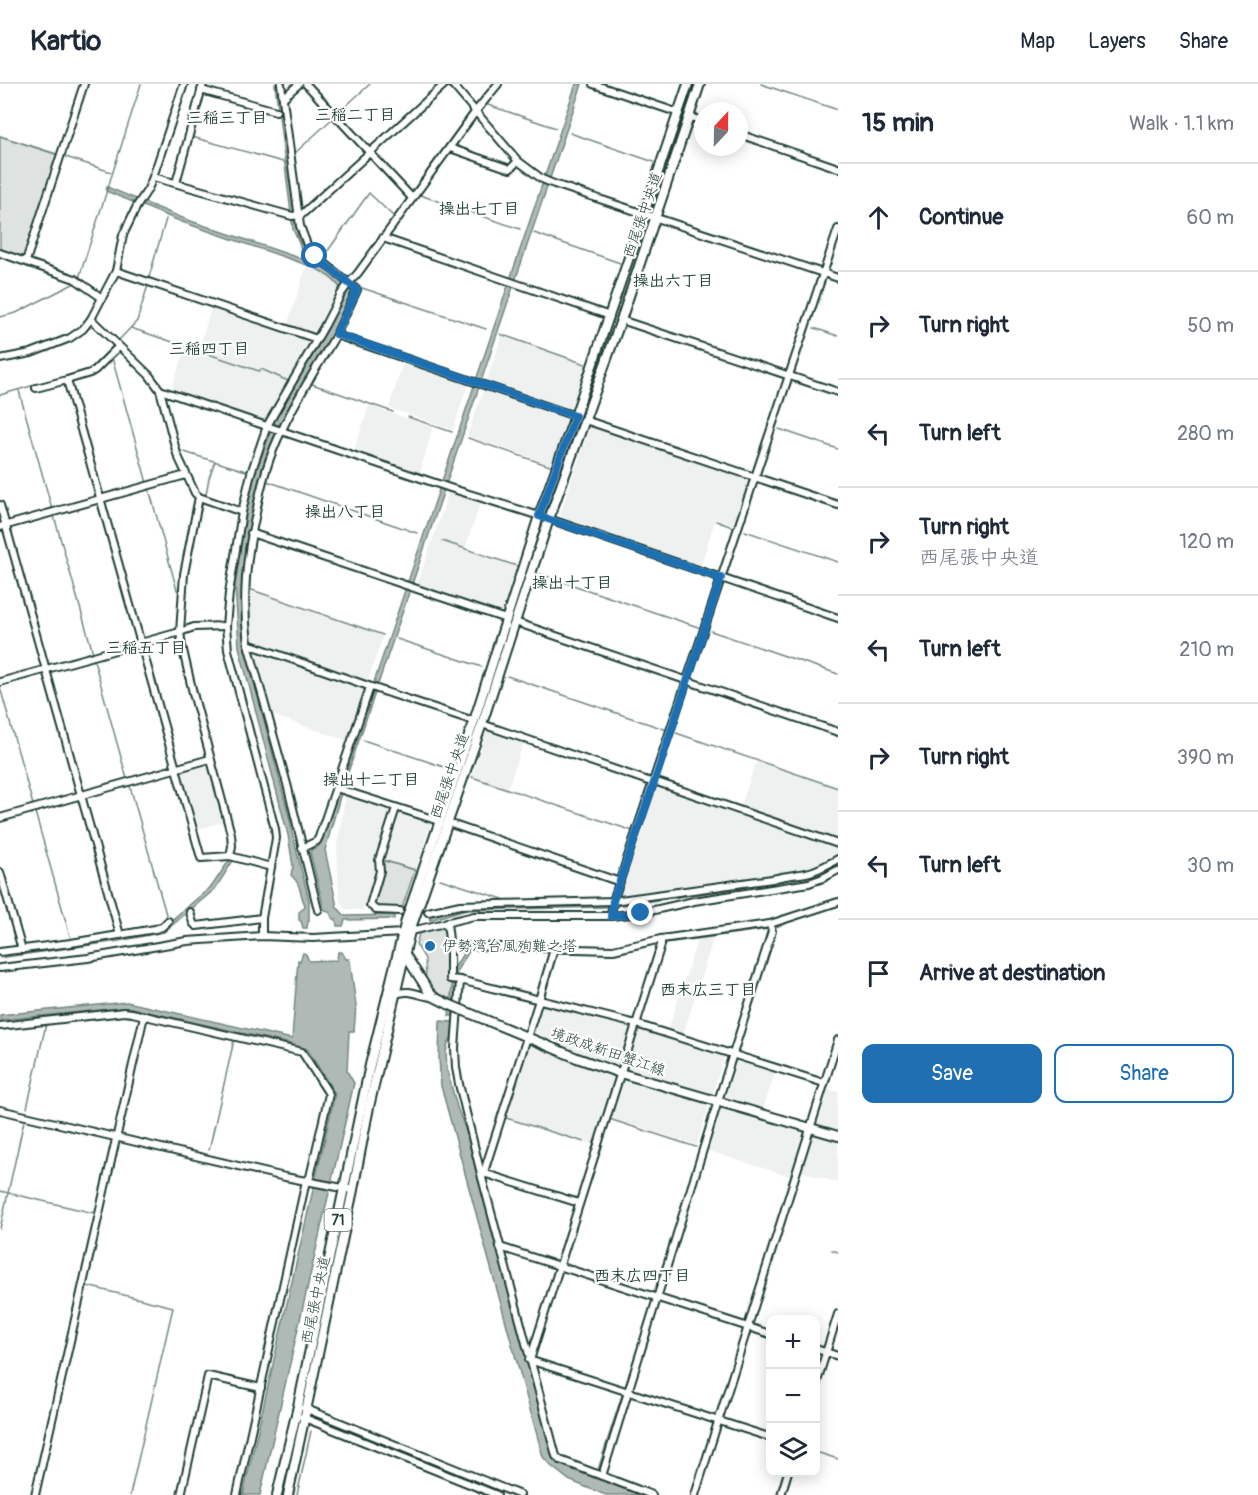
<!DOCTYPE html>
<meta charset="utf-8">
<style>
body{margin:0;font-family:Pangolin,"Klee One",sans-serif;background:#f2f2f3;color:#1f2937}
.controls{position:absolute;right:18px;bottom:18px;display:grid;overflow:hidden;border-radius:12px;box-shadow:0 3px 15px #0003}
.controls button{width:54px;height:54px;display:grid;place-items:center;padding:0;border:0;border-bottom:2px solid #e0e1e3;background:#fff;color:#1f2937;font:30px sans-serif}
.compass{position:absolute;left:694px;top:18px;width:54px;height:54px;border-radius:50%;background:#fff;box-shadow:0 3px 15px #0003;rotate:22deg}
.stop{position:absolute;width:18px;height:18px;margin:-14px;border:4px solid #1f6fb2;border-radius:50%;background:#fff}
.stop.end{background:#1f6fb2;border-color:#fff;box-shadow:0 2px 6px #0008}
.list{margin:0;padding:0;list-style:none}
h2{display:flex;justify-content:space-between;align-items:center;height:78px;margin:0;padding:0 24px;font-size:26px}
h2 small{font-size:20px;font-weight:400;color:#747a83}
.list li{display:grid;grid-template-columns:39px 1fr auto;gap:18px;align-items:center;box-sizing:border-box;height:108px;padding:0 24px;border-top:2px solid #e0e1e3}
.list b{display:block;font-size:22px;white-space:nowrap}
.list p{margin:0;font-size:20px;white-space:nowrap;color:#747a83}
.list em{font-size:20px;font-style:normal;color:#747a83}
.actions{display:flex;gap:12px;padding:18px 24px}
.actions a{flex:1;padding:14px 0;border:2px solid #1f6fb2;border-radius:12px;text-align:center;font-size:21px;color:#1f6fb2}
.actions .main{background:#1f6fb2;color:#fff}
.icon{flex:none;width:33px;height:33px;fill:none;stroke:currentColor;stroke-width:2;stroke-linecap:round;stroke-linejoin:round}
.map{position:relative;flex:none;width:838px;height:1411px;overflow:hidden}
header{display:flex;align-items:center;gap:36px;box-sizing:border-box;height:84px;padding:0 30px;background:#fff;border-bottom:2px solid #e0e1e3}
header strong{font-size:28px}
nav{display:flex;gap:33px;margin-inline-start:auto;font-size:21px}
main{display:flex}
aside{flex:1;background:#fff}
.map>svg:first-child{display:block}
.built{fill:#eef1f0}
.green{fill:#dee3e2;stroke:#7e908b;stroke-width:1.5}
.water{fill:#afbab7;stroke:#758883;stroke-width:1.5}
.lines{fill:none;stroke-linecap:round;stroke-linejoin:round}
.stream{stroke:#758883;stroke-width:1.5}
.minor-casing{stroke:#1f3d34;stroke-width:10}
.major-casing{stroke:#1f3d34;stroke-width:12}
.minor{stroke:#fff;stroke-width:6}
.major{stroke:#fff;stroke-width:8}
.major-bridge-casing{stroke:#1f3d34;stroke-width:12;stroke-linecap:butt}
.major-bridge{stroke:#fff;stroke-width:8}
.route{stroke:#1f6fb2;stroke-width:8}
.poi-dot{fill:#1f6fb2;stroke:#fff;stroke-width:2}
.labels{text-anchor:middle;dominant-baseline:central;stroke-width:4.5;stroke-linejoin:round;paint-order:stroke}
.shield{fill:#fff;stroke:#627771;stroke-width:1.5}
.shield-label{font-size:14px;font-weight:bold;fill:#1f3d34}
.street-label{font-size:15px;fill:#1f3d34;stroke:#fff}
.poi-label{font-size:15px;fill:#1f3d34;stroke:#fff;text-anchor:start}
.neighbourhood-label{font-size:16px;font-weight:bold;fill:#1f3d34;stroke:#fff}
</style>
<header>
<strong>Kartio</strong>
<nav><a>Map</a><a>Layers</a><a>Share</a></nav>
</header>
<main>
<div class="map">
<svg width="838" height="1411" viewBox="0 0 838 1411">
<rect width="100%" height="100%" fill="#fff"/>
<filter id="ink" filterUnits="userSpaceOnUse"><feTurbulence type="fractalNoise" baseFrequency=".0167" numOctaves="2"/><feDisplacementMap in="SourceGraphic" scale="12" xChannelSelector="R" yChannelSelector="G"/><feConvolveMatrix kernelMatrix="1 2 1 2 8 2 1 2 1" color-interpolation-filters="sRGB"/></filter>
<g filter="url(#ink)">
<g class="built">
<path d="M307,181L322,188L336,198L342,206L316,251L287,242Z"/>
<path d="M212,221L310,256L313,258L290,299L265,337L171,307L186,261L199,265Z"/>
<path d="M502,252L586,281L572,325L561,323L560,324L486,299Z"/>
<path d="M403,278L468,300L453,346L389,324Z"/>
<path d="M484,304L556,329L568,335L552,381L467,352Z"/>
<path d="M369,322L433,343L420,389L354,366Z"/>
<path d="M590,342L751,395L736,442L715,436L700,484L564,437L560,430Z"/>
<path d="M449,407L481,417L465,465L517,483L503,528L490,525L417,501Z"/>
<path d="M251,507L383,552L367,598L254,560L251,550L250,531Z"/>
<path d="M253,566L367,605L349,657L271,631Z"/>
<path d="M487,647L496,650L497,648L524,657L507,706L471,694Z"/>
<path d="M757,675L838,703V757L740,724Z"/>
<path d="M208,677L225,737L196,746L180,687L182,685Z"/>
<path d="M657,702L838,762V773L807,787L787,788L773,793L620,813Z"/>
<path d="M346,710L393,726L378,773L376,794L362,826L345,825L339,815L337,761Z"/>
<path d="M397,728L431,739L416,786L382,775Z"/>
<path d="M714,852L683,951L668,946L698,854Z"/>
<path d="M540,919L631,942L620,981L615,982L579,970L532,952L531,947Z"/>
<path d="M638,943L725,970L712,1011L626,985L624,983L636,945Z"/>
<path d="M530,959L574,977L613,989L616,994L595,1061L504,1033L528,960Z"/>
<path d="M734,975L775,988L763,1026L722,1014Z"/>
<path d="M625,994L708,1018L709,1021L697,1061L609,1034L621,995Z"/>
<path d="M826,1004L838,1008V1048L817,1042L815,1038Z"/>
<path d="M721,1021L804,1046L806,1049L792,1093L705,1066L718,1022Z"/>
<path d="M815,1049L838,1056V1099L800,1087L812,1051Z"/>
</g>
<g class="green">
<path d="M0,52L57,70L24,172L21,173L0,166Z"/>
<path d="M382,776L415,786L402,824H381L374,820L373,816Z"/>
<path d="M444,842L448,864V896L453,899L451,916L433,907L426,896L425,875L416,860L419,850Z"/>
</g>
<g class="water">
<path d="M275,0H277L298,154L307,170L313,176L323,180L354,206L329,259L276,347L277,350L258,403L243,482L242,501L243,543L245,563L290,736L293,752L309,816V837H308L307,844H303L301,837L299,836V828L304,824L305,821C299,809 302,801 291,791L293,782L288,751L239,563L235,501L237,484L235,483L251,401C257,380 269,360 272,339L316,266L343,211C340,198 325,189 313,183L182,138L106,107L107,103L185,135L302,175C304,167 296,153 293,145Z"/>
<path d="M576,0H582L341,709L325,766L337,823L345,832L394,831V835L345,836L343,842H337L336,835H333L330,829L324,825L310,768L312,765L318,763L340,699Z"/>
<path d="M230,775H234L215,805L164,848L119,857L0,874V870L163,843L212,802Z"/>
<path d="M741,801L742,804L609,823L463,826L430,836L429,832L463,823L609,820Z"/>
<path d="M838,819V821L769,845L658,860L616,870L470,866L457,886L453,932H449L454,884L466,865L612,868L663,857L768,843Z"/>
<path d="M338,868H342L346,875H349L350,877L356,922L354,947H349L347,987L354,999L260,1411H243L335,1010L307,965L291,960L131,924H121L0,936V931L127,918L292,955L298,876L300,877L303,869L306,870L309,877L337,876Z"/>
<path d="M440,937L453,938L452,953L448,959L446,968L447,986L457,1023L466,1047L474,1077L477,1083L494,1156L497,1161L553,1372L596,1392L623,1308L625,1309L600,1393L646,1411H606L593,1406L569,1396L550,1381L543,1373L441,1002L439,974Z"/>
</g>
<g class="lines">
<g class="stream">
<path d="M761,0L838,26"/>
<path d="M479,17L493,0"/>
<path d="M488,21L556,44"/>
<path d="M337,30L370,0"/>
<path d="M570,49L654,78"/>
<path d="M0,52L55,70"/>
<path d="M192,53L283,78"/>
<path d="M294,70L333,34"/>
<path d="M66,73L111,88"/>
<path d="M411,109L470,28"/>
<path d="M420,111L520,145"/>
<path d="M534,149L620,179"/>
<path d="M322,175L369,109L394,133L408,114"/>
<path d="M149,193L166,135"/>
<path d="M79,194L141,0"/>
<path d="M359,203L486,245"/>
<path d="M0,233L16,229L75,199"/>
<path d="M131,244L259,287L261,285L288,297"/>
<path d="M814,244L838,252"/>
<path d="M500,250L585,280"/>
<path d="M118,257L137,237L148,201"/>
<path d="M112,274L147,399"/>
<path d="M312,300L393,328"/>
<path d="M19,307L52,425"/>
<path d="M0,311L90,285L113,262"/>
<path d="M408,333L452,348"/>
<path d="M779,345L838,365"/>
<path d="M468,354L550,382"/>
<path d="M181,367L246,387"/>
<path d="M267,397L417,449"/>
<path d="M149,405L177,506L179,507"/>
<path d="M206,410L209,394L215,377"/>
<path d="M54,432L93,569"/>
<path d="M716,437L735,444"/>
<path d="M745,447L838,478"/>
<path d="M442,457L517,482"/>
<path d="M540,490L701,544"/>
<path d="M186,498L197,441L203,418"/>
<path d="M249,505L383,551"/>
<path d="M711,547L838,590"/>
<path d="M397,555L482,583"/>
<path d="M94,576L127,695"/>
<path d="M507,592L667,646"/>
<path d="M0,603L33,721"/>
<path d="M198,618L233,746L235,758"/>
<path d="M676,649L838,704"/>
<path d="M363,656L447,684"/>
<path d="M472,693L633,747"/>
<path d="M130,702L167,834"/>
<path d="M35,728L71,856"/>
<path d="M382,776L415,786"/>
<path d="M440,795L503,815"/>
<path d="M619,813L622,804"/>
<path d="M764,863L769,845"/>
<path d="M810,998L821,1001"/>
<path d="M27,1024L46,940"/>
<path d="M506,1034L584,1058"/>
<path d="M609,1035L696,1063"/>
<path d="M209,1066L234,956"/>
<path d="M489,1086L504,1037"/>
<path d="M0,1107L94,1129"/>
<path d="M0,1145L24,1037"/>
<path d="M832,1166L838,1168"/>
<path d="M87,1202L173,1223L130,1411"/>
<path d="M816,1368L838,1375"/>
<path d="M233,1411L245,1360"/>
<path d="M297,1411L311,1347"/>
</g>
<g class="minor-casing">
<g id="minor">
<path d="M281,0L300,142L309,166L357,206L336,251"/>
<path d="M306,0L412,114"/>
<path d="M452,0L518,77L542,95L554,100L838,194"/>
<path d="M593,0L679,29"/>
<path d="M201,6L276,27"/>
<path d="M283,14L299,0"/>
<path d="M690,33L703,37"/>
<path d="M739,50L838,84"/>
<path d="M450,64L510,85L518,77"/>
<path d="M153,93L292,132L299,131"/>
<path d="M176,99L203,0"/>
<path d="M299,133L445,0"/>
<path d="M383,154L610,232"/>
<path d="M0,169L75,195L102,214"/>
<path d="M26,177L84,0"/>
<path d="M116,187L317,255"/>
<path d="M91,235L149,291L160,306L177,370L195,409L199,413L184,490L180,548L182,562L193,609L231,750L232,762L230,772"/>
<path d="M621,236L838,308"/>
<path d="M118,263L95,286L90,289L67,296L201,774L230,772L271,783"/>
<path d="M0,275L31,269L70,254L83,245L91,235L116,187L123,151L137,122L148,105L153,93L184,0"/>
<path d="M36,304L67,296"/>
<path d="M160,306L450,404L549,435L838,534"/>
<path d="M585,336L838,421"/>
<path d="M199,413L242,428"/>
<path d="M0,421L120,851"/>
<path d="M0,443L186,391"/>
<path d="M251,449L506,535"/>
<path d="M515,538L838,648"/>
<path d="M248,560L383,607L474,637"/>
<path d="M0,598L180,548L194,543L226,542"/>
<path d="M482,640L654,699"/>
<path d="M654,697L838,760"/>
<path d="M336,704L439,737"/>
<path d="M396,724L379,776L380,787L370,821L376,826L400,827"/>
<path d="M0,734L210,675"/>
<path d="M448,739L620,798"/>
<path d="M302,764L317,757L319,753L370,603"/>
<path d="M0,788L22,866"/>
<path d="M318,826L287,700L248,560C242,514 246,474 256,429C261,400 269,372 282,346C297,313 318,282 336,251L575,332"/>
<path d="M190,828L193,839L196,842L262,834"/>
<path d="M428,828L460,821L613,817L772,795C783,792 794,791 806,789C818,787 828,780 838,775"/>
<path d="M611,832L613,817L838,145"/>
<path d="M447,838L450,865V895L460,896L636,940L824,999"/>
<path d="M262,852V834L274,766L276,754L275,745L228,566L226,542L229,509L242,428L251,389L267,342L325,241L341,210L349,199L358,189L476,27L498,0"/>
<path d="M450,865L466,862L613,866L661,855L770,840L838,818"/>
<path d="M0,868L71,859L155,845L162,843L168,837"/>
<path d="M0,884L88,874L187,857L262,852L313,854L403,849L474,832H611L641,829L694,817L809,799L823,794L838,786"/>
<path d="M460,896L455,964L456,984L459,1000L482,1094L556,1372L560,1376L652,1411"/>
<path d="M396,910C412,904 419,913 434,913"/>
<path d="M0,942L124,928L132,929L302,968L329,1010L310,1093L306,1097L237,1411"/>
<path d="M0,1026L285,1093L353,1106"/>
<path d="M483,1089L579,1119"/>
<path d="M482,1094L539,916L554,865"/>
<path d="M500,1163L770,1250"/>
<path d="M816,1265L838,1272"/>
<path d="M529,1276L766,1352"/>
<path d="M530,1276L661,861V855"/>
<path d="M816,1301L838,1230"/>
<path d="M304,1324L520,1411"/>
<path d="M302,1333L497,1411"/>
<path d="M602,1392L718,1017L772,847L770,840"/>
<path d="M35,1411L144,932"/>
<path d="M181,1411L208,1292L261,1304"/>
<path d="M695,1411L838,956"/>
<path d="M781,1411L788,1388"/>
</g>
</g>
<g class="major-casing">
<g id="major">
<path d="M404,869L429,908L434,913L448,920"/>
<path d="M462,926L577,974L620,989L838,1052"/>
<path d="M277,1411L298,1322L370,981L406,836L474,637L539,432L575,332L688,0"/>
<path d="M288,1411L353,1106L369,1023L410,847L482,640L515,538L549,435L621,236L700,0"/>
</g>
</g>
<use href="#minor" class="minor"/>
<use href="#major" class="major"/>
<g class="major-bridge-casing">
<path id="major-bridge" d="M448,920L462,926"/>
</g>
<use href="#major-bridge" class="major-bridge"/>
</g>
</g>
<g class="lines" filter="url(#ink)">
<path class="route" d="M315,172L357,206L336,250L575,332L539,432L721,494L654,699L613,817L611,832L641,829"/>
</g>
<circle class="poi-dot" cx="430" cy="862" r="6"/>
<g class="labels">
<rect class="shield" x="324.5" y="1125" width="27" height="22" rx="4.5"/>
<g class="shield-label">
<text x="338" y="1136">71</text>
</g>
<g class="street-label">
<text transform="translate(643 131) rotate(-71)">西尾張中央道</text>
<text transform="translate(450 692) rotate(-71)">西尾張中央道</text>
<text transform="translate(608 968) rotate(19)">境政成新田蟹江線</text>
<text transform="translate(316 1216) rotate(-78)">西尾張中央道</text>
</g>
<g class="poi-label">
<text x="442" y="862">伊勢湾台風殉難之塔</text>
</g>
<g class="neighbourhood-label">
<text x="355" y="31">三稲二丁目</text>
<text x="227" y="34">三稲三丁目</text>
<text x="479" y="125">操出七丁目</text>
<text x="673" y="197">操出六丁目</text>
<text x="209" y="265">三稲四丁目</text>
<text x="345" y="428">操出八丁目</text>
<text x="572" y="499">操出十丁目</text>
<text x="146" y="564">三稲五丁目</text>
<text x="371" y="696">操出十二丁目</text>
<text x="708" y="906">西末広三丁目</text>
<text x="642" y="1192">西末広四丁目</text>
</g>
</g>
</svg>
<div class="controls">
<button>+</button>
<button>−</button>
<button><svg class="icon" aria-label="layers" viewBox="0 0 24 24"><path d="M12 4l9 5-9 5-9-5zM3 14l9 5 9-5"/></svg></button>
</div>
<svg class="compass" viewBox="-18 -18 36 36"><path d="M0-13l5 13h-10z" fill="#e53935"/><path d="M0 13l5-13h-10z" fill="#747a83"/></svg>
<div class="stop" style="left:315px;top:172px"></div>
<div class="stop end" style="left:641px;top:829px"></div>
</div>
<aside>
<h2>15 min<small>Walk · 1.1 km</small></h2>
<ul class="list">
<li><svg class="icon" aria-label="ahead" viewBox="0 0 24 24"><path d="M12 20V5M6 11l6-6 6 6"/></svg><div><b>Continue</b></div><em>60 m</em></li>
<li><svg class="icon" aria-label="right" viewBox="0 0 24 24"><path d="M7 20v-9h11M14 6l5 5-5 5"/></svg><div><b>Turn right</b></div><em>50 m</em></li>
<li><svg class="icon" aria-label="left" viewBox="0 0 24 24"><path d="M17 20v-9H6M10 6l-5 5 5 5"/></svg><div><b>Turn left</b></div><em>280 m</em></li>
<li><svg class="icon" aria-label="right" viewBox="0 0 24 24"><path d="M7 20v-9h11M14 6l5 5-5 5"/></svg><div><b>Turn right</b><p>西尾張中央道</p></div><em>120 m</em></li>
<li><svg class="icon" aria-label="left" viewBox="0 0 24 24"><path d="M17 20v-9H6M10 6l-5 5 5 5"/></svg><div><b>Turn left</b></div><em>210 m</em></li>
<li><svg class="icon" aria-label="right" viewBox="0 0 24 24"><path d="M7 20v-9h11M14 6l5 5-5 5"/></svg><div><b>Turn right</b></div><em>390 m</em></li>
<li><svg class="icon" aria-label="left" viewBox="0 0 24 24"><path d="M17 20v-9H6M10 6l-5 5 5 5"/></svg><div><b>Turn left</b></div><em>30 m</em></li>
<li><svg class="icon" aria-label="arrive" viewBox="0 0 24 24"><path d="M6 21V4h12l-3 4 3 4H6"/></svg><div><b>Arrive at destination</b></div></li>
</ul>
<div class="actions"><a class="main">Save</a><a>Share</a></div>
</aside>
</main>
